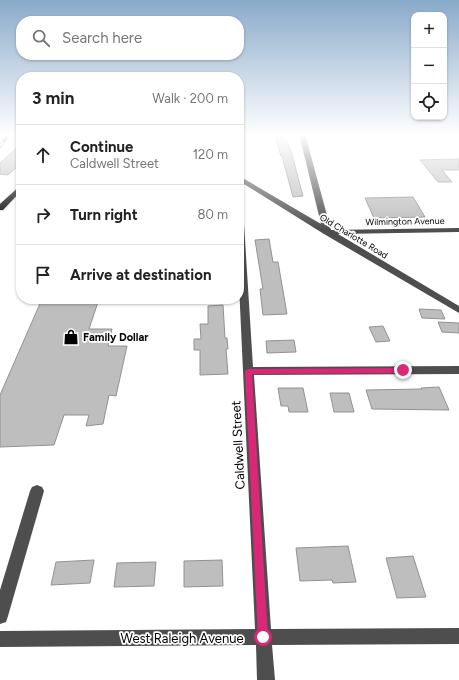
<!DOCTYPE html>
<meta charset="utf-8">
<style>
body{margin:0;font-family:Figtree,sans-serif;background:#f2f2f2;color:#222}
.controls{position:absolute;right:12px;top:12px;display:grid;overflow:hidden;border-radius:8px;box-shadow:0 1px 3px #0004}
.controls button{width:36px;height:36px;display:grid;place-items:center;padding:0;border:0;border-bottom:1px solid #e0e0e0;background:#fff;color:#222;font:20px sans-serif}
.stop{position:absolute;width:12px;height:12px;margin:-9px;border:3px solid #db2777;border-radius:50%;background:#fff}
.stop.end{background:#db2777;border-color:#fff;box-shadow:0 1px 4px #0008}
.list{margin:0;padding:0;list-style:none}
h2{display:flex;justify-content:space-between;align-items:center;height:52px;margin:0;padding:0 16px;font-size:17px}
h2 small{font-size:13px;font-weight:400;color:#767676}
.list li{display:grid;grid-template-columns:26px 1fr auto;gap:12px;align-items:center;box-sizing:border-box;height:60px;padding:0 16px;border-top:1px solid #e0e0e0}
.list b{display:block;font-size:15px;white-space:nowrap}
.list p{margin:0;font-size:13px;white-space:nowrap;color:#767676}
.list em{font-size:13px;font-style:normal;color:#767676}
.icon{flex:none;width:22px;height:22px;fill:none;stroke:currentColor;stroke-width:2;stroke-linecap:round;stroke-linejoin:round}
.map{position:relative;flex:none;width:459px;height:680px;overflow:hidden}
.search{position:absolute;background:#fff;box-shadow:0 1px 3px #0004;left:16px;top:16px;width:228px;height:44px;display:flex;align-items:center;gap:10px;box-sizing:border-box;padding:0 14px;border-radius:16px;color:#767676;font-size:15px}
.panel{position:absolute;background:#fff;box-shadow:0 1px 3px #0004;left:16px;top:72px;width:228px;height:232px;border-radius:16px}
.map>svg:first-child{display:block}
.building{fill:#bebebe;stroke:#929292}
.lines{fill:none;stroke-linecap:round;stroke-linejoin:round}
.major-casing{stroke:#dbdbdb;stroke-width:2}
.minor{fill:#4e4e4e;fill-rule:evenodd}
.major{fill:#000;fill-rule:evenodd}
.rail-casing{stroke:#000;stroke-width:3}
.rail{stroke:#fff;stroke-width:2;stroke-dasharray:5.5;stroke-linecap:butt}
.route{fill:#db2777}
.labels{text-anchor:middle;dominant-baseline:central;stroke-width:3.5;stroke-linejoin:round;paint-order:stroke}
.far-street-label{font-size:9px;fill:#000;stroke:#fff}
.poi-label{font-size:11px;font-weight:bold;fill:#000;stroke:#fff;text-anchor:start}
.near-street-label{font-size:13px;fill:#000;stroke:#fff}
</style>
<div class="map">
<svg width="459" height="680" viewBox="0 0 459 680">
<rect width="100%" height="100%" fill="#fff"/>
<g class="building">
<path d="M275,136H284L291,151L303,196L293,197L282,156H281Z"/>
<path d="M21,144V163L8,175L0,174V163Z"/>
<path d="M459,159V170H442L452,182H438L420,160Z"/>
<path d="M413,197L425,217L374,218L365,198Z"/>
<path d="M269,239L273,262H278L287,314L263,315L260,289H263L255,240Z"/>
<path d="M42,299H99L89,329H112L108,346H127L116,396L109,395L103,424L86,426L89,415H64L54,445L0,447V395Z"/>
<path d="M223,305L225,338H227L228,349H226L228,374L200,375V350H194V339H201L200,324H208V306Z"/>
<path d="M419,309L441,310L445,319L422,318Z"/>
<path d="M438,322L459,323V333L442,332Z"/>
<path d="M383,326L390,341L376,342L369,327Z"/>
<path d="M294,340L296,352L267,353L266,341Z"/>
<path d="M439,387L449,410L372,409L366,390L422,389L421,388Z"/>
<path d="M278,388H303L308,412H289L288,406H281Z"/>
<path d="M330,393H349L354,412H334Z"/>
<path d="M348,546L356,582L333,583L332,580L300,581L296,548Z"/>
<path d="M413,556L426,597L397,598L386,558Z"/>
<path d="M94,560L90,583L51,585L56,562Z"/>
<path d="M222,560L223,586L184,587V561Z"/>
<path d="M156,562L154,586L114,587L117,563Z"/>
</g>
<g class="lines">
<g class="major-casing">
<path id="major" d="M21,185V191L3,210H0V204Z"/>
</g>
<g class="minor">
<path d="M299,134H305L331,230L459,228V232L338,234L459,306V313L324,234L239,181V176L241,177L321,224Z"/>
<path d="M239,206L243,208L253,367L459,366V374L254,375L271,629L459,628V644L272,645L275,680H257L256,645L0,647V631L255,629L239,285Z"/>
<path d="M37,485L42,487L44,491L8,616L6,622L0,624V590L30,491L32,487Z"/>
</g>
<use href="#major" class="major"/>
<g class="rail-casing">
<path id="rail" d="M0,146L10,134"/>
</g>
<use href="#rail" class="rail"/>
</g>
<linearGradient id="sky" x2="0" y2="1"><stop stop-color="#89aaca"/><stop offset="0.59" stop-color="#fff"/><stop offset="1" stop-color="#fff" stop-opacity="0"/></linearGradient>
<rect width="459" height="229" fill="url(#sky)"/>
<path class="route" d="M403,368L407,370L403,373L252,374L268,637L267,641L263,643L259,641L258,637L245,371L248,369Z"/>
<defs>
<g id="shop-bare" transform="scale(1.2)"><path d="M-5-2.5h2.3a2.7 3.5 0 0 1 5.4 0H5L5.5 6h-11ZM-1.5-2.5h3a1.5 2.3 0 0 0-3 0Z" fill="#000" stroke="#fff" stroke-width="2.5" paint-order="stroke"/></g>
</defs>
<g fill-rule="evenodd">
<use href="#shop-bare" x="71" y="337"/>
</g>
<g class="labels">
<g class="far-street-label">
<text transform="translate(405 221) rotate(-1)">Wilmington Avenue</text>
<text transform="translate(354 236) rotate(31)">Old Charlotte Road</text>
</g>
<g class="poi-label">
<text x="83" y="337">Family Dollar</text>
</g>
<g class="near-street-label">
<text transform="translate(238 445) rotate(-93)">Caldwell Street</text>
<text x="182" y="638">West Raleigh Avenue</text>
</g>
</g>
</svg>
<div class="controls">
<button>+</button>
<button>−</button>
<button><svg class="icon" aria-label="locate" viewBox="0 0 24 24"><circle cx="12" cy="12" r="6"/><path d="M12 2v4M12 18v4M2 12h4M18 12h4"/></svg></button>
</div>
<div class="stop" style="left:263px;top:637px"></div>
<div class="stop end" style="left:403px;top:370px"></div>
<div class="search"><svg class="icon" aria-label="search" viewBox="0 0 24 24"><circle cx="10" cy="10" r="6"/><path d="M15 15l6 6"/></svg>Search here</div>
<section class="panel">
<h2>3 min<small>Walk · 200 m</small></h2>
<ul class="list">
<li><svg class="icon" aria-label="ahead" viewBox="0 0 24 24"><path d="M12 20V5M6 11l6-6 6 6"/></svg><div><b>Continue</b><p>Caldwell Street</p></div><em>120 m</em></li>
<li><svg class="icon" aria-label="right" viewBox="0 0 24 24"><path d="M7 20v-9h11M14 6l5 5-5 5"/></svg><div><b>Turn right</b></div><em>80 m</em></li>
<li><svg class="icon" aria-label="arrive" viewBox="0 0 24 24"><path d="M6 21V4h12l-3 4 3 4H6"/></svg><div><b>Arrive at destination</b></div></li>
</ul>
</section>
</div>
